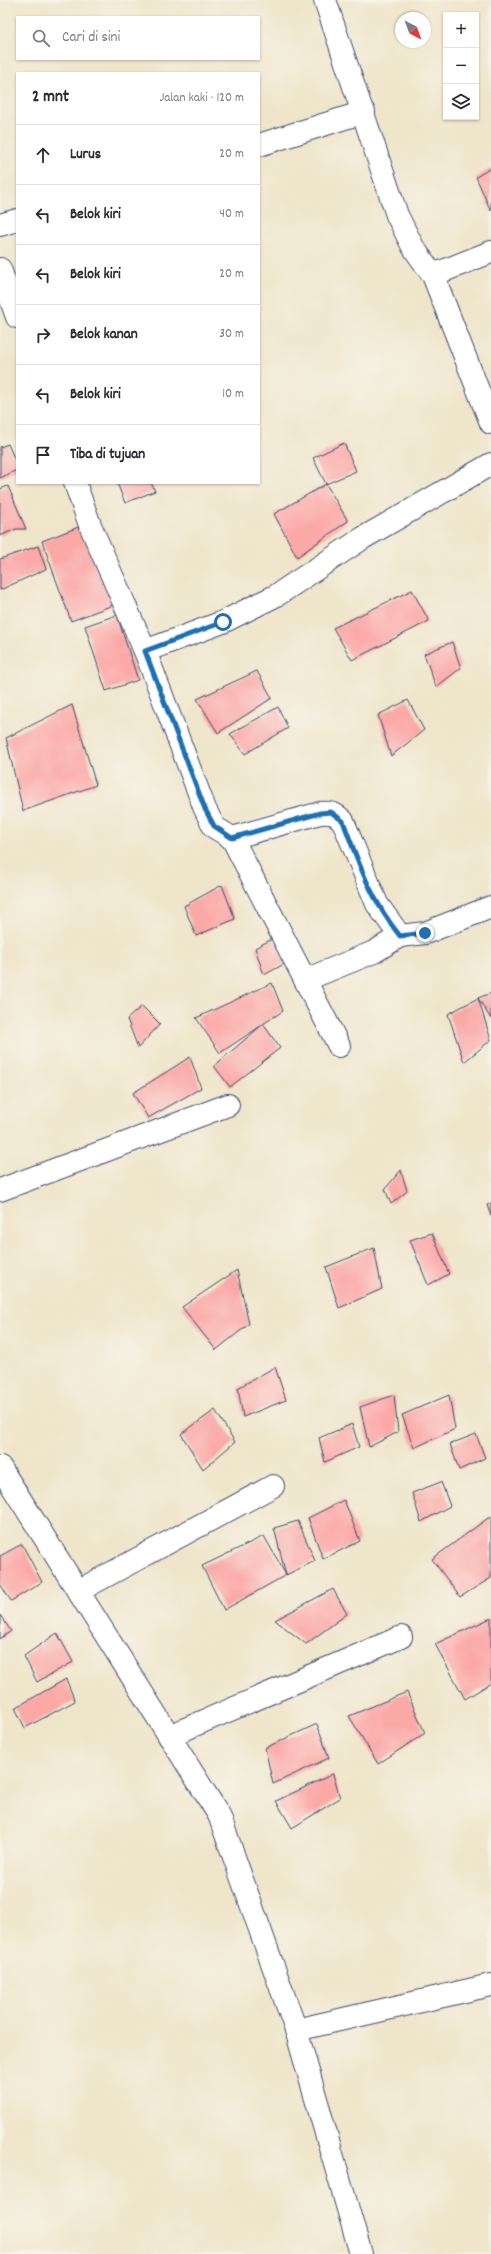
<!DOCTYPE html>
<html lang="id">
<meta charset="utf-8">
<style>
body{margin:0;font-family:Dekko,sans-serif;background:#f7f7f7;color:#2b2b33}
.controls{position:absolute;right:12px;top:12px;display:grid;overflow:hidden;border-radius:0px;box-shadow:0 1px 3px #0004}
.controls button{width:36px;height:36px;display:grid;place-items:center;padding:0;border:0;border-bottom:1px solid #e1e1e2;background:#fff;color:#2b2b33;font:20px sans-serif}
.compass{position:absolute;left:395px;top:12px;width:36px;height:36px;border-radius:50%;background:#fff;box-shadow:0 1px 3px #0004;rotate:139deg}
.stop{position:absolute;width:12px;height:12px;margin:-9px;border:3px solid #1f6fb2;border-radius:50%;background:#fff}
.stop.end{background:#1f6fb2;border-color:#fff;box-shadow:0 1px 4px #0008}
.list{margin:0;padding:0;list-style:none}
h2{display:flex;justify-content:space-between;align-items:center;height:52px;margin:0;padding:0 16px;font-size:17px}
h2 small{font-size:13px;font-weight:400;color:#7c7c81}
.list li{display:grid;grid-template-columns:26px 1fr auto;gap:12px;align-items:center;box-sizing:border-box;height:60px;padding:0 16px;border-top:1px solid #e1e1e2}
.list b{display:block;font-size:15px;white-space:nowrap}
.list em{font-size:13px;font-style:normal;color:#7c7c81}
.icon{flex:none;width:22px;height:22px;fill:none;stroke:currentColor;stroke-width:2;stroke-linecap:round;stroke-linejoin:round}
.map{position:relative;flex:none;width:491px;height:2254px;overflow:hidden}
.search{position:absolute;background:#fff;box-shadow:0 1px 3px #0004;left:16px;top:16px;width:244px;height:44px;display:flex;align-items:center;gap:10px;box-sizing:border-box;padding:0 14px;border-radius:0px;color:#7c7c81;font-size:15px}
.panel{position:absolute;background:#fff;box-shadow:0 1px 3px #0004;left:16px;top:72px;width:244px;height:412px;border-radius:0px}
.map>svg:first-child{display:block}
.building{fill:#fba9a7}
.lines{fill:none;stroke-linecap:round;stroke-linejoin:round}
.minor-casing{stroke:#3b4a6e;stroke-width:24}
.tertiary-casing{stroke:#3b4a6e;stroke-width:24}
.minor{stroke:#fff;stroke-width:22}
.tertiary{stroke:#fff;stroke-width:22}
.route{stroke:#1f6fb2;stroke-width:5}
</style>
<div class="map">
<svg width="491" height="2254" viewBox="0 0 491 2254">
<rect width="100%" height="100%" fill="#f7f3e8"/>
<filter id="ink" filterUnits="userSpaceOnUse"><feTurbulence type="fractalNoise" baseFrequency=".025" numOctaves="2"/><feDisplacementMap in="SourceGraphic" scale="8" xChannelSelector="R" yChannelSelector="G"/><feConvolveMatrix kernelMatrix="1 2 1 2 8 2 1 2 1" color-interpolation-filters="sRGB"/></filter>
<filter id="wash" filterUnits="userSpaceOnUse"><feTurbulence type="fractalNoise" baseFrequency=".012" numOctaves="4" result="noise"/><feDisplacementMap in="SourceGraphic" scale="16" xChannelSelector="R" yChannelSelector="G"/><feGaussianBlur stdDeviation="0.9" result="paint"/><feColorMatrix in="noise" values="0 0 0 0 0 0 0 0 0 0 0 0 0 0 0 0 0 1.4 0 .05"/><feComposite in="paint" operator="in"/></filter>
<g filter="url(#wash)">
<rect width="100%" height="100%" fill="#efe5ca"/>
<g id="blocks">
<g class="building">
<path d="M491,168V211L476,177Z"/>
<path d="M344,443L356,471L326,484L313,458Z"/>
<path d="M8,444L17,465V470L0,478V447Z"/>
<path d="M117,483H151L155,491L125,503Z"/>
<path d="M326,484L348,521L297,557L274,514Z"/>
<path d="M8,486L26,529H16L0,536V489Z"/>
<path d="M84,525L113,605L71,621L42,541Z"/>
<path d="M38,546L46,569L0,590V559Z"/>
<path d="M412,590L429,621L352,660L333,628Z"/>
<path d="M117,615L138,680L106,691L85,626Z"/>
<path d="M452,642L461,668L436,687L424,654Z"/>
<path d="M257,671L272,698L218,733L197,699Z"/>
<path d="M408,700L424,730L391,756L378,715Z"/>
<path d="M72,705L96,785L23,811L6,738Z"/>
<path d="M278,707L288,728L245,754L230,734Z"/>
<path d="M222,885L235,919L196,936L184,906Z"/>
<path d="M274,938L286,963L264,975L255,948Z"/>
<path d="M272,983L283,1011L263,1024L280,1048L230,1087L214,1066L262,1025L220,1053L196,1018Z"/>
<path d="M491,993V1019L478,998L491,1040L464,1062L448,1014L478,998Z"/>
<path d="M142,1006L160,1024L138,1048L127,1019Z"/>
<path d="M190,1057L201,1088L148,1118L133,1093Z"/>
<path d="M401,1170L407,1191L391,1204L385,1189Z"/>
<path d="M491,1203V1216L487,1205Z"/>
<path d="M432,1233L449,1274L428,1285L410,1240Z"/>
<path d="M374,1248L382,1289L339,1308L326,1267Z"/>
<path d="M237,1270L249,1324L216,1350L182,1307Z"/>
<path d="M275,1367L286,1400L243,1417L238,1388Z"/>
<path d="M394,1395L398,1432L369,1447L360,1407Z"/>
<path d="M449,1395L455,1429L414,1448L402,1415Z"/>
<path d="M215,1410L235,1442L203,1469L181,1434Z"/>
<path d="M352,1424L359,1447L325,1462L319,1438Z"/>
<path d="M476,1434L485,1458L459,1470L450,1444Z"/>
<path d="M441,1482L450,1506L421,1522L412,1493Z"/>
<path d="M344,1500L360,1541L323,1559L308,1518Z"/>
<path d="M491,1516V1578L460,1597L432,1559Z"/>
<path d="M298,1521L315,1561L286,1575L224,1610L202,1566L264,1536L286,1575L274,1528Z"/>
<path d="M22,1544L42,1582L11,1601L0,1584V1556Z"/>
<path d="M333,1589L347,1614L306,1644L275,1620Z"/>
<path d="M0,1615L11,1631L0,1639Z"/>
<path d="M491,1618V1683L465,1699L435,1644Z"/>
<path d="M57,1633L73,1662L37,1682L24,1656Z"/>
<path d="M66,1679L75,1701L25,1728L15,1708Z"/>
<path d="M407,1692L425,1733L378,1764L349,1716Z"/>
<path d="M317,1724L329,1758L273,1784L265,1748Z"/>
<path d="M333,1774L340,1798L292,1828L276,1801Z"/>
</g>
</g>
</g>
<g filter="url(#ink)">
<use href="#blocks" fill-opacity="0" stroke="#3b4a6e" stroke-width="1"/>
<g class="lines">
<g class="minor-casing">
<g id="minor">
<path d="M325,0L397,215L413,247L433,275L491,423"/>
<path d="M259,145L364,112"/>
<path d="M0,225L17,220"/>
<path d="M0,269L17,317"/>
<path d="M433,275L491,252"/>
<path d="M75,483L90,525L145,651L205,809L214,827L232,838L320,813C331,812 335,813 343,821L377,904L400,936L425,933L491,907"/>
<path d="M145,651L223,622L277,595L363,538L491,464"/>
<path d="M232,838L339,1046"/>
<path d="M305,980L374,952L400,936"/>
<path d="M0,1190L228,1105"/>
<path d="M78,1591L273,1486"/>
<path d="M169,1736L401,1637"/>
<path d="M296,2030L491,1985"/>
</g>
</g>
<g class="tertiary-casing">
<path id="tertiary" d="M0,1467L219,1815L296,2030L361,2254"/>
</g>
<use href="#minor" class="minor"/>
<use href="#tertiary" class="tertiary"/>
</g>
</g>
<g class="lines" filter="url(#ink)">
<path class="route" d="M223,622L145,651L205,809L214,826L232,838L320,813L331,812L343,821C358,862 372,902 400,936L425,933"/>
</g>
</svg>
<div class="controls">
<button>+</button>
<button>−</button>
<button><svg class="icon" aria-label="layers" viewBox="0 0 24 24"><path d="M12 4l9 5-9 5-9-5zM3 14l9 5 9-5"/></svg></button>
</div>
<svg class="compass" viewBox="-18 -18 36 36"><path d="M0-13l5 13h-10z" fill="#e53935"/><path d="M0 13l5-13h-10z" fill="#7c7c81"/></svg>
<div class="stop" style="left:223px;top:622px"></div>
<div class="stop end" style="left:425px;top:933px"></div>
<div class="search"><svg class="icon" aria-label="search" viewBox="0 0 24 24"><circle cx="10" cy="10" r="6"/><path d="M15 15l6 6"/></svg>Cari di sini</div>
<section class="panel">
<h2>2 mnt<small>Jalan kaki · 120 m</small></h2>
<ul class="list">
<li><svg class="icon" aria-label="ahead" viewBox="0 0 24 24"><path d="M12 20V5M6 11l6-6 6 6"/></svg><div><b>Lurus</b></div><em>20 m</em></li>
<li><svg class="icon" aria-label="left" viewBox="0 0 24 24"><path d="M17 20v-9H6M10 6l-5 5 5 5"/></svg><div><b>Belok kiri</b></div><em>40 m</em></li>
<li><svg class="icon" aria-label="left" viewBox="0 0 24 24"><path d="M17 20v-9H6M10 6l-5 5 5 5"/></svg><div><b>Belok kiri</b></div><em>20 m</em></li>
<li><svg class="icon" aria-label="right" viewBox="0 0 24 24"><path d="M7 20v-9h11M14 6l5 5-5 5"/></svg><div><b>Belok kanan</b></div><em>30 m</em></li>
<li><svg class="icon" aria-label="left" viewBox="0 0 24 24"><path d="M17 20v-9H6M10 6l-5 5 5 5"/></svg><div><b>Belok kiri</b></div><em>10 m</em></li>
<li><svg class="icon" aria-label="arrive" viewBox="0 0 24 24"><path d="M6 21V4h12l-3 4 3 4H6"/></svg><div><b>Tiba di tujuan</b></div></li>
</ul>
</section>
</div>
